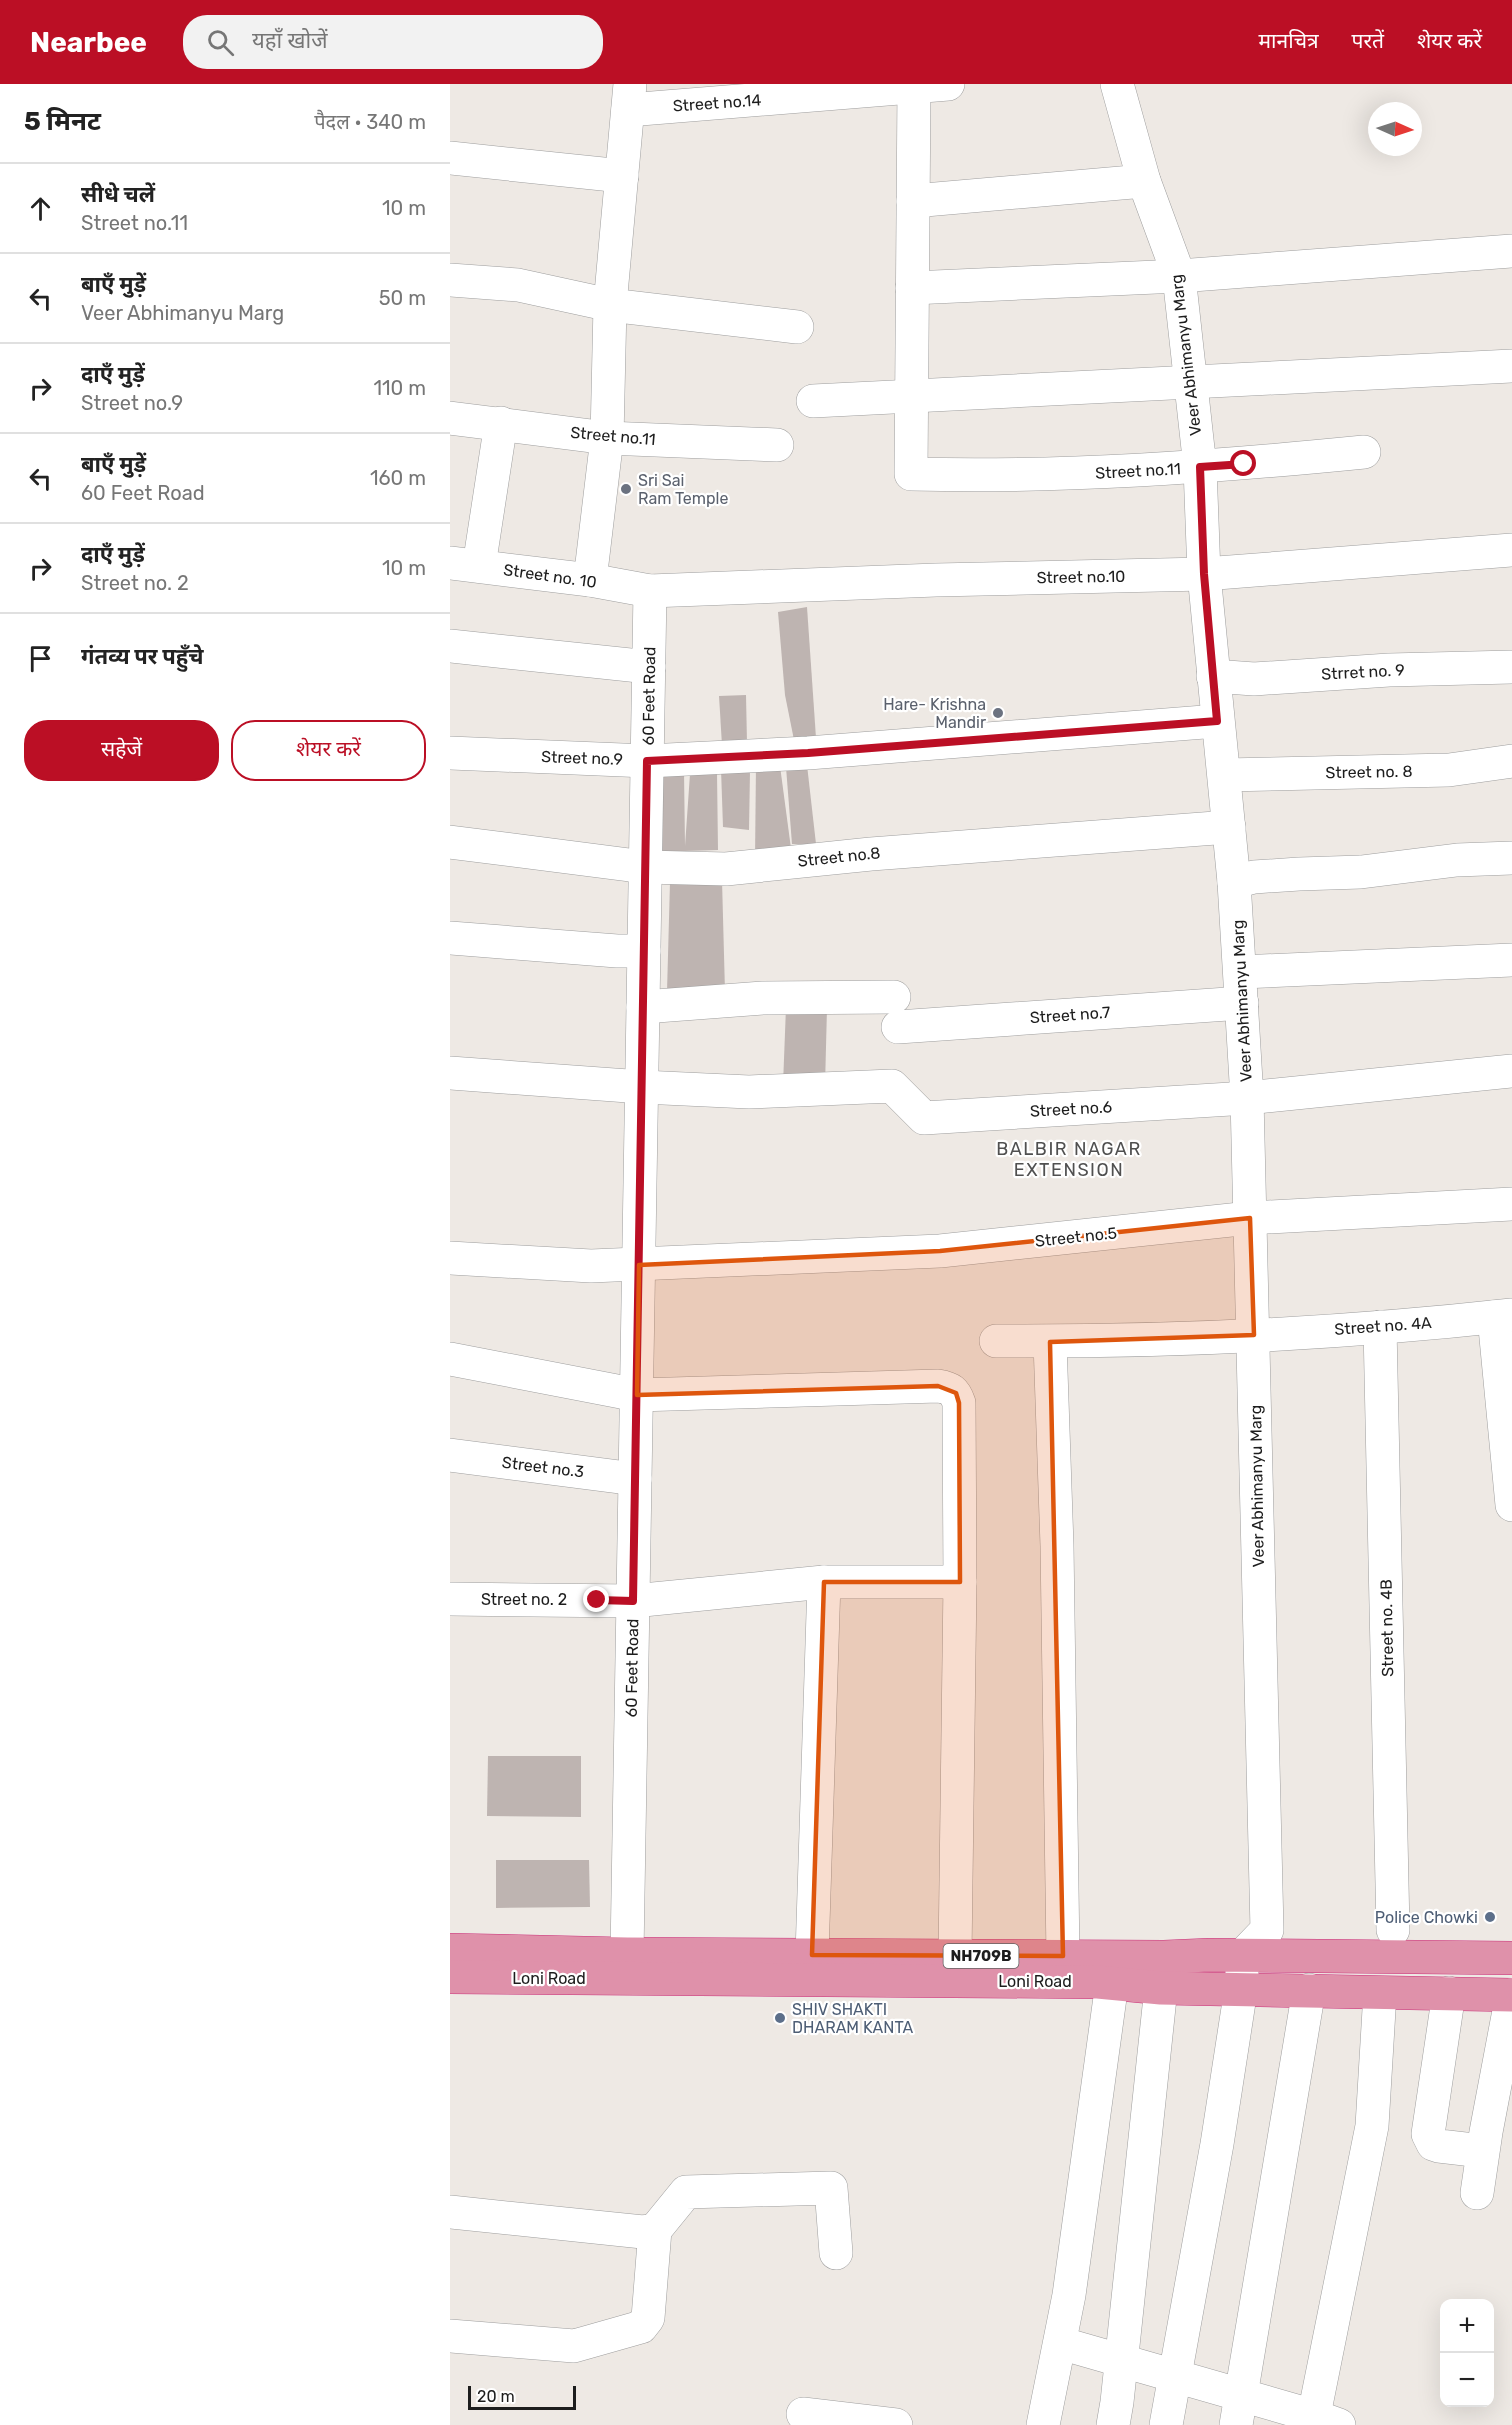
<!DOCTYPE html>
<html lang="hi">
<meta charset="utf-8">
<style>
body{margin:0;font-family:Rubik,"Noto Sans Devanagari",sans-serif;background:#f2f2f2;color:#222}
.controls{position:absolute;right:18px;bottom:18px;display:grid;overflow:hidden;border-radius:12px;box-shadow:0 6px 24px #0002}
.controls button{width:54px;height:54px;display:grid;place-items:center;padding:0;border:0;border-bottom:2px solid #e0e0e0;background:#fff;color:#222;font:30px sans-serif}
.compass{position:absolute;left:918px;top:18px;width:54px;height:54px;border-radius:50%;background:#fff;box-shadow:0 6px 24px #0002;rotate:93deg}
.scale{position:absolute;left:18px;bottom:15px;width:108px;box-sizing:border-box;padding-left:6px;border:3px solid #1d1d1d;border-top:0;font-size:16px;line-height:21px;white-space:nowrap;color:#1d1d1d;-webkit-text-stroke:4px #fff;paint-order:stroke}
.stop{position:absolute;width:18px;height:18px;margin:-14px;border:4px solid #bb0f25;border-radius:50%;background:#fff}
.stop.end{background:#bb0f25;border-color:#fff;box-shadow:0 2px 6px #0008}
.list{margin:0;padding:0;list-style:none}
h2{display:flex;justify-content:space-between;align-items:center;height:78px;margin:0;padding:0 24px;font-size:26px}
h2 small{font-size:20px;font-weight:400;color:#767676}
.list li{display:grid;grid-template-columns:39px 1fr auto;gap:18px;align-items:center;box-sizing:border-box;height:90px;padding:0 24px;border-top:2px solid #e0e0e0}
.list b{display:block;font-size:22px;white-space:nowrap}
.list p{margin:0;font-size:20px;white-space:nowrap;color:#767676}
.list em{font-size:20px;font-style:normal;color:#767676}
.actions{display:flex;gap:12px;padding:18px 24px}
.actions a{flex:1;padding:14px 0;border:2px solid #bb0f25;border-radius:24px;text-align:center;font-size:21px;color:#bb0f25}
.actions .main{background:#bb0f25;color:#fff}
.icon{flex:none;width:33px;height:33px;fill:none;stroke:currentColor;stroke-width:2;stroke-linecap:round;stroke-linejoin:round}
.map{position:relative;flex:none;width:1062px;height:2341px;overflow:hidden}
header{display:flex;align-items:center;gap:36px;box-sizing:border-box;height:84px;padding:0 30px;background:#bb0f25;color:#fff}
header strong{font-size:28px}
nav{display:flex;gap:33px;margin-inline-start:auto;font-size:21px}
.search{width:420px;height:54px;background:#f2f2f2;display:flex;align-items:center;gap:15px;box-sizing:border-box;padding:0 21px;border-radius:24px;color:#767676;font-size:22px}
main{display:flex}
aside{flex:1;background:#fff}
.map>svg:first-child{display:block}
.building{fill:#beb4b1}
.lines{fill:none;stroke-linecap:round;stroke-linejoin:round}
.minor-casing{stroke:#9e9e9e;stroke-width:34}
.highway-casing{stroke:#cb317a;stroke-width:34}
.minor{stroke:#fff;stroke-width:33}
.highway{stroke:#df91aa;stroke-width:33}
.route{stroke:#bb0f25;stroke-width:8}
.marked{fill:#de560d;fill-opacity:0.2;stroke:#de560d;stroke-width:4.5;stroke-linejoin:round}
.worship-dot{fill:#6b7280;stroke:#fff;stroke-width:2}
.service-dot{fill:#5c6f8a;stroke:#fff;stroke-width:2}
.labels{text-anchor:middle;dominant-baseline:central;stroke-width:4.5;stroke-linejoin:round;paint-order:stroke}
.shield{fill:#fff;stroke:#616161;stroke-width:1.5}
.shield-label{font-size:15px;font-weight:bold;fill:#1d1d1d}
.street-label{font-size:16px;fill:#1d1d1d;stroke:#fff}
.worship-label{font-size:16px;fill:#5b616d;stroke:#fff;text-anchor:start}
.service-label{font-size:16px;fill:#4e5e75;stroke:#fff;text-anchor:end}
.neighbourhood-label{font-size:18px;letter-spacing:1.5px;fill:#505050;stroke:#fff}
</style>
<header>
<strong>Nearbee</strong>
<div class="search"><svg class="icon" aria-label="search" viewBox="0 0 24 24"><circle cx="10" cy="10" r="6"/><path d="M15 15l6 6"/></svg>यहाँ खोजें</div>
<nav><a>मानचित्र</a><a>परतें</a><a>शेयर करें</a></nav>
</header>
<main>
<aside>
<h2>5 मिनट<small>पैदल · 340 m</small></h2>
<ul class="list">
<li><svg class="icon" aria-label="ahead" viewBox="0 0 24 24"><path d="M12 20V5M6 11l6-6 6 6"/></svg><div><b>सीधे चलें</b><p>Street no.11</p></div><em>10 m</em></li>
<li><svg class="icon" aria-label="left" viewBox="0 0 24 24"><path d="M17 20v-9H6M10 6l-5 5 5 5"/></svg><div><b>बाएँ मुड़ें</b><p>Veer Abhimanyu Marg</p></div><em>50 m</em></li>
<li><svg class="icon" aria-label="right" viewBox="0 0 24 24"><path d="M7 20v-9h11M14 6l5 5-5 5"/></svg><div><b>दाएँ मुड़ें</b><p>Street no.9</p></div><em>110 m</em></li>
<li><svg class="icon" aria-label="left" viewBox="0 0 24 24"><path d="M17 20v-9H6M10 6l-5 5 5 5"/></svg><div><b>बाएँ मुड़ें</b><p>60 Feet Road</p></div><em>160 m</em></li>
<li><svg class="icon" aria-label="right" viewBox="0 0 24 24"><path d="M7 20v-9h11M14 6l5 5-5 5"/></svg><div><b>दाएँ मुड़ें</b><p>Street no. 2</p></div><em>10 m</em></li>
<li><svg class="icon" aria-label="arrive" viewBox="0 0 24 24"><path d="M6 21V4h12l-3 4 3 4H6"/></svg><div><b>गंतव्य पर पहुँचे</b></div></li>
</ul>
<div class="actions"><a class="main">सहेजें</a><a>शेयर करें</a></div>
</aside>
<div class="map">
<svg width="1062" height="2341" viewBox="0 0 1062 2341">
<rect width="100%" height="100%" fill="#eee9e4"/>
<g class="building">
<path d="M357,523L366,654L344,656L335,611L328,528Z"/>
<path d="M296,611L297,659L272,661L269,612Z"/>
<path d="M306,680L330,682L342,772L305,775Z"/>
<path d="M357,681L366,760H342L336,683Z"/>
<path d="M271,685L300,687L299,746L273,743Z"/>
<path d="M202,686L234,687L235,762L240,690L267,689L268,766L235,767V775L199,773Z"/>
<path d="M272,796L275,908H217L220,798Z"/>
<path d="M336,923L377,924L375,1002L333,1001Z"/>
<path d="M38,1672H131V1733L37,1732Z"/>
<path d="M46,1776H139L140,1823L46,1824Z"/>
</g>
<g class="lines">
<g class="minor-casing">
<g id="minor">
<path d="M667,0L694,97L729,192L750,383L754,490L784,798L797,1014L817,1846L793,1871L791,1905L767,2060L716,2341"/>
<path d="M464,3L461,390C613,394 763,383 914,368"/>
<path d="M178,26L498,0"/>
<path d="M0,74L172,92"/>
<path d="M463,117L694,97"/>
<path d="M0,196L68,201L160,221L347,243"/>
<path d="M462,204L729,192L1062,167"/>
<path d="M363,317L1062,282"/>
<path d="M0,334L157,354L327,361"/>
<path d="M0,479L140,496L200,507L486,496L754,490L1062,466"/>
<path d="M29,482L51,339"/>
<path d="M140,496L157,354L160,221L180,0"/>
<path d="M0,562L199,583"/>
<path d="M763,592L804,595L939,586L1062,583"/>
<path d="M0,669L197,677L358,669L767,637"/>
<path d="M775,691L999,686L1062,677"/>
<path d="M0,758L195,783L276,785L421,770L779,743"/>
<path d="M784,798L804,793L849,790L911,788L1007,776L1062,774"/>
<path d="M0,854L167,867H194"/>
<path d="M791,888L1062,876"/>
<path d="M193,923L313,914L444,913"/>
<path d="M448,943L792,919"/>
<path d="M0,989L192,1003L299,1008L442,1002L474,1034L797,1014L1062,987"/>
<path d="M0,1174L141,1182L490,1167L800,1134L1062,1120"/>
<path d="M1044,1233L1062,1421"/>
<path d="M930,1243L943,1846"/>
<path d="M546,1257C718,1258 891,1250 1062,1231"/>
<path d="M600,1258L607,1462L613,1872"/>
<path d="M0,1275L187,1311L488,1302C501,1304 505,1307 509,1319L510,1498L505,1872"/>
<path d="M0,1371L185,1395"/>
<path d="M0,1515L183,1517L374,1498H510"/>
<path d="M177,1870L200,507"/>
<path d="M362,1871L374,1498"/>
<path d="M999,1909L978,2050L983,2060L989,2062L1032,2067"/>
<path d="M1027,2109L1036,2048L1062,1911"/>
<path d="M0,2128L193,2148L205,2146"/>
<path d="M0,2252L124,2262L191,2243L198,2234L205,2146L236,2108L381,2104L386,2169"/>
<path d="M610,2259L864,2332L889,2341"/>
<path d="M353,2330L446,2341"/>
<path d="M593,2341L619,2211L662,1899"/>
<path d="M663,2341L667,2318L711,1904"/>
<path d="M786,2341L859,1906"/>
<path d="M862,2341L922,2042L930,1909"/>
</g>
</g>
<g class="highway-casing">
<g id="highway">
<path d="M0,1866L177,1870L714,1873L759,1871L1062,1874"/>
<path d="M0,1893L648,1898L711,1904L1062,1911"/>
</g>
</g>
<use href="#minor" class="minor"/>
<use href="#highway" class="highway"/>
</g>
<g class="lines">
<path class="route" d="M147,1516L183,1517L197,677L358,669L767,637L754,490L750,383L794,380"/>
</g>
<path class="marked" d="M800,1134L804,1251L600,1258L613,1872L362,1871L374,1498H510L509,1319L506,1309L488,1302L187,1311L189,1181L490,1167Z"/>
<g class="worship-dot">
<circle cx="176" cy="405" r="6"/>
<circle cx="548" cy="629" r="6"/>
</g>
<g class="service-dot">
<circle cx="1040" cy="1833" r="6"/>
<circle cx="330" cy="1934" r="6"/>
</g>
<g class="labels">
<rect class="shield" x="493.5" y="1860" width="75" height="24" rx="4.5"/>
<g class="shield-label">
<text x="531" y="1872">NH709B</text>
</g>
<g class="street-label">
<text transform="translate(267 19) rotate(-4)">Street no.14</text>
<text transform="translate(736 271) rotate(-97)">Veer Abhimanyu Marg</text>
<text transform="translate(163 352) rotate(5)">Street no.11</text>
<text transform="translate(688 387) rotate(-3)">Street no.11</text>
<text transform="translate(100 492) rotate(8)">Street no. 10</text>
<text transform="translate(631 493) rotate(-1)">Street no.10</text>
<text transform="translate(913 588) rotate(-3)">Strret no. 9</text>
<text transform="translate(199 612) rotate(-89)">60 Feet Road</text>
<text transform="translate(132 674) rotate(2)">Street no.9</text>
<text transform="translate(919 688) rotate(-1)">Street no. 8</text>
<text transform="translate(389 773) rotate(-6)">Street no.8</text>
<text transform="translate(792 917) rotate(-93)">Veer Abhimanyu Marg</text>
<text transform="translate(620 931) rotate(-4)">Street no.7</text>
<text transform="translate(621 1025) rotate(-3)">Street no.6</text>
<text transform="translate(626 1153) rotate(-6)">Street no.5</text>
<text transform="translate(933 1242) rotate(-4)">Street no. 4A</text>
<text transform="translate(93 1383) rotate(7)">Street no.3</text>
<text transform="translate(807 1402) rotate(-91)">Veer Abhimanyu Marg</text>
<text x="74" y="1515">Street no. 2</text>
<text transform="translate(937 1544) rotate(-91)">Street no. 4B</text>
<text transform="translate(182 1584) rotate(-89)">60 Feet Road</text>
<text x="99" y="1894">Loni Road</text>
<text x="585" y="1897">Loni Road</text>
</g>
<g class="worship-label">
<text x="188" y="396">Sri Sai<tspan x="188" dy="18">Ram Temple</tspan></text>
<text x="536" y="620" text-anchor="end">Hare- Krishna<tspan x="536" dy="18">Mandir</tspan></text>
</g>
<g class="service-label">
<text x="1028" y="1833">Police Chowki</text>
<text x="342" y="1925" text-anchor="start">SHIV SHAKTI<tspan x="342" dy="18">DHARAM KANTA</tspan></text>
</g>
<g class="neighbourhood-label">
<text x="619" y="1065">BALBIR NAGAR<tspan x="619" dy="21">EXTENSION</tspan></text>
</g>
</g>
</svg>
<div class="controls">
<button>+</button>
<button>−</button>
</div>
<svg class="compass" viewBox="-18 -18 36 36"><path d="M0-13l5 13h-10z" fill="#e53935"/><path d="M0 13l5-13h-10z" fill="#767676"/></svg>
<div class="scale">20 m</div>
<div class="stop" style="left:794px;top:380px"></div>
<div class="stop end" style="left:147px;top:1516px"></div>
</div>
</main>
